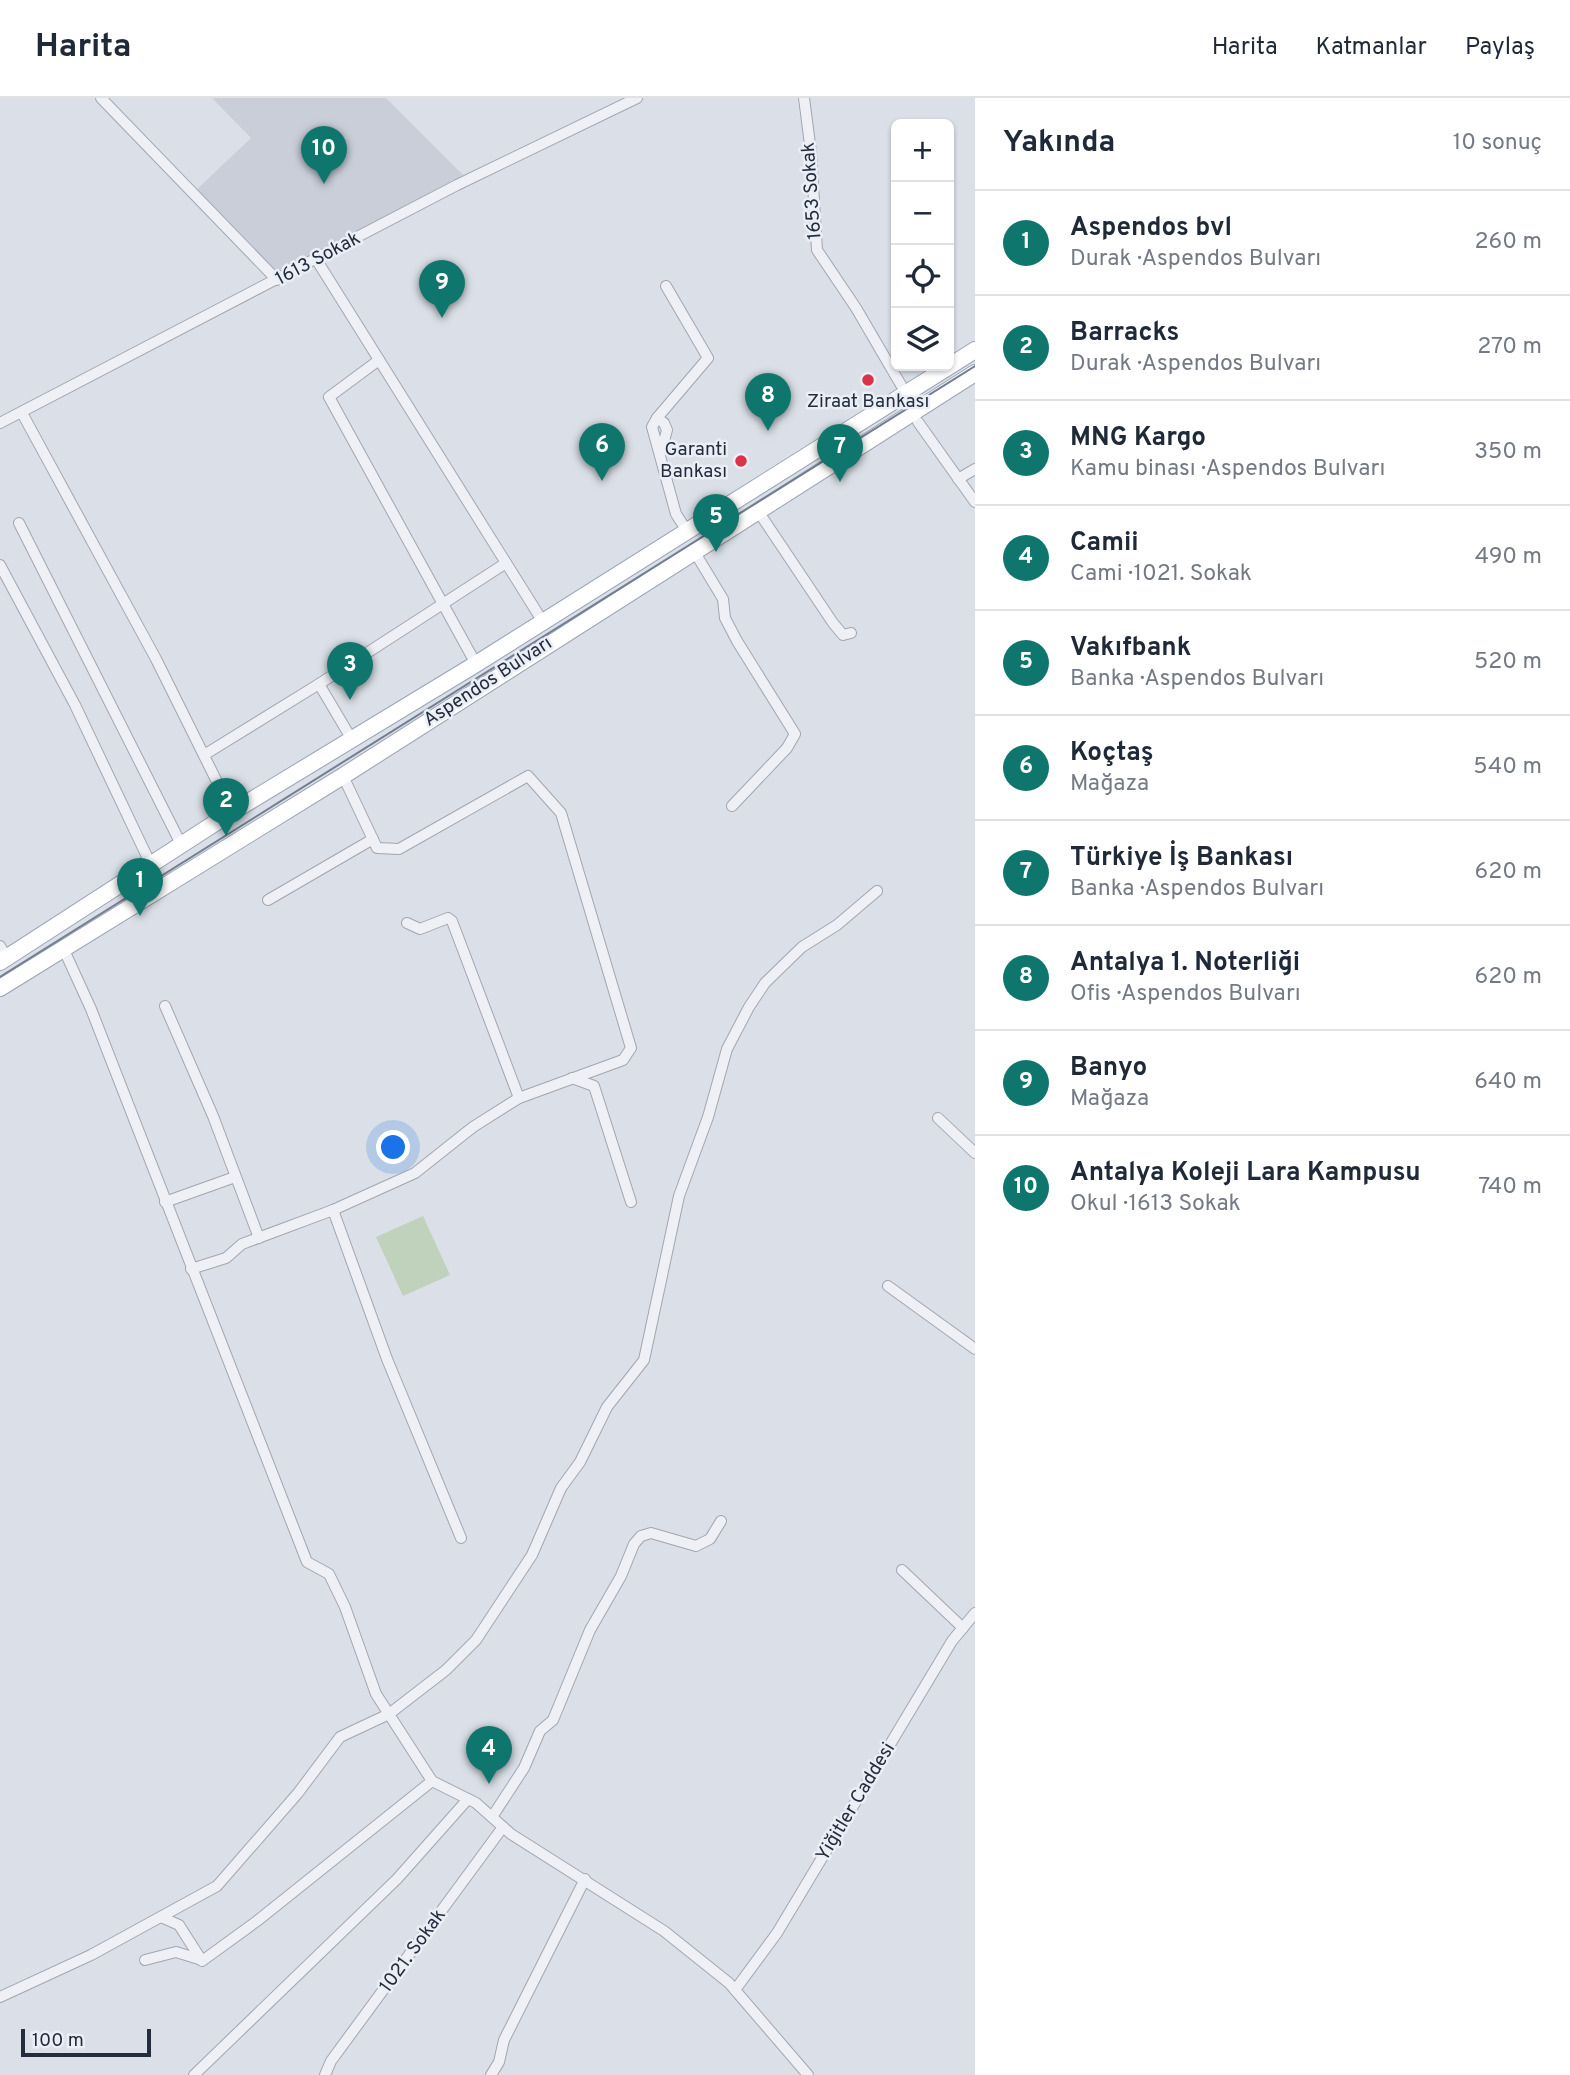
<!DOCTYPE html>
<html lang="tr">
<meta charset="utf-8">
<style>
body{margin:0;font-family:Overpass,sans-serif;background:#f2f2f3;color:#1f2937}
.controls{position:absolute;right:21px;top:21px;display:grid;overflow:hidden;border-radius:10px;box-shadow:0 2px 5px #0004}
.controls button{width:63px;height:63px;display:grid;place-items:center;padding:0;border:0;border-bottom:2px solid #e0e1e3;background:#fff;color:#1f2937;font:35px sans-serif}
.scale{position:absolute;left:21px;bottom:18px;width:130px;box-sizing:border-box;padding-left:7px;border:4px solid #242d3e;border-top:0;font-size:19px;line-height:24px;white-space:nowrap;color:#242d3e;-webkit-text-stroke:5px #eaeef5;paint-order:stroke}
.you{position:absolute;left:394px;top:1050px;width:24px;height:24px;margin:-18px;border:5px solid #fff;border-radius:50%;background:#1a73e8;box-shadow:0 0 0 10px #1a73e833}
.badge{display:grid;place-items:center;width:46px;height:46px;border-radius:50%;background:#0f766e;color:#fff;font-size:23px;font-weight:700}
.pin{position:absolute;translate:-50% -58px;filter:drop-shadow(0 2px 4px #0008)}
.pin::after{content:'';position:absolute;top:37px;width:24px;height:21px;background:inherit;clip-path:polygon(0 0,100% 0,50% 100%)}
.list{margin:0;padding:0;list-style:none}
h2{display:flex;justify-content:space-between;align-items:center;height:91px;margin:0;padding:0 28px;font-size:30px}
h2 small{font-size:23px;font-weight:400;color:#747a83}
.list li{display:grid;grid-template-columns:46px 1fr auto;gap:21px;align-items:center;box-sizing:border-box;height:105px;padding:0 28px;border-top:2px solid #e0e1e3}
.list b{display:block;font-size:26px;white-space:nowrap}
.list p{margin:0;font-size:23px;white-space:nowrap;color:#747a83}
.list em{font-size:23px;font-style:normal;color:#747a83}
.icon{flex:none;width:38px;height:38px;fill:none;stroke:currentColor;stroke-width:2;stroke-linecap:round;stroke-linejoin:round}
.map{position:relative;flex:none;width:975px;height:1977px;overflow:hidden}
header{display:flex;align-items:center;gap:42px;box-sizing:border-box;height:98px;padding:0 35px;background:#fff;border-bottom:2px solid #e0e1e3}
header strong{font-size:33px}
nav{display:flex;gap:38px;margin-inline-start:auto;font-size:24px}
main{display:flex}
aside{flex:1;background:#fff}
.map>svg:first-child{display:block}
.built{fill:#c9ced9}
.green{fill:#c0d2bb}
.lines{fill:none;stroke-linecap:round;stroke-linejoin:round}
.minor-casing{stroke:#a0a6b1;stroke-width:12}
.primary-casing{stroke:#99a3b4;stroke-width:18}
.minor{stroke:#eef0f5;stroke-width:10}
.primary{stroke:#fff;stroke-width:16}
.tram{stroke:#737e92;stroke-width:2}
.poi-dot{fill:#da3248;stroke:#eaeef5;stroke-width:2.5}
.labels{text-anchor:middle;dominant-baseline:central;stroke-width:5;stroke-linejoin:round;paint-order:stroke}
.street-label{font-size:19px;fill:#242d3e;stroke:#eaeef5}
.poi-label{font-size:19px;fill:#242d3e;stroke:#eaeef5}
</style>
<header>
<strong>Harita</strong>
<nav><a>Harita</a><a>Katmanlar</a><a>Paylaş</a></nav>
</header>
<main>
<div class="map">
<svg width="975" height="1977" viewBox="0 0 975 1977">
<rect width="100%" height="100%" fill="#dbdfe7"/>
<path class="built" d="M212,0H386L463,77L276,176L193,95L251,40Z"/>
<path class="green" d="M423,1118L450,1177L403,1198L376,1139Z"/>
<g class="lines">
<g class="minor-casing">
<g id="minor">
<path d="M101,0L277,182"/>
<path d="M804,0L811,54L817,152L856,210L901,287"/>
<path d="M316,161L543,524"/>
<path d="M379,262L329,299L476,566"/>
<path d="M22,315L156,561L232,714"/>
<path d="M657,320L708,260L666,188"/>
<path d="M918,324L975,404"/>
<path d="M0,325L457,87L637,0"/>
<path d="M661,354L667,332L664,325L657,320L652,329L676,416L687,433"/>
<path d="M958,381L975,371"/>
<path d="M758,413L833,525L843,537L851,535"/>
<path d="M19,425L182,748"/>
<path d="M694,453L723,501L725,520L737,543L795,636L787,650L732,708"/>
<path d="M0,467L75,607L152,769"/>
<path d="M351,640L319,586L506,465"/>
<path d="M204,657L319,586"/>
<path d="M343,678L377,750L399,751L528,678L561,715L631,950L623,962L519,1000L452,823L448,820L420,831L407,825"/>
<path d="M268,802L373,741"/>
<path d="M0,848L7,860"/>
<path d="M64,852L91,911L307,1464L329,1476L345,1509L376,1596L432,1683L476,1705L511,1736L664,1833L729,1885L808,1977"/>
<path d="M165,908L213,1018L259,1140"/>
<path d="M572,980L594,988L631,1104"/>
<path d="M938,1020L975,1055"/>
<path d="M165,1104L235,1079"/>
<path d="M333,1112L387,1261L461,1440"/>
<path d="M191,1171L226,1160L242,1146L333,1112L415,1075L473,1029L519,1000"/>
<path d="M888,1188L975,1251"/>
<path d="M902,1472L963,1530"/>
<path d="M492,1719L524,1670L540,1633L553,1622L590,1532L621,1478L634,1446L641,1438L651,1435L696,1448L710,1441L721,1423"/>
<path d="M161,1819L179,1827L202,1863L257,1823L432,1683"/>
<path d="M145,1862L176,1854L202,1862"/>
<path d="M735,1892L777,1835L952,1543L975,1515"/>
<path d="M0,1899L91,1857L217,1788L298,1695L340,1639L389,1616L446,1572L476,1542L532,1457L561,1390L580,1364L607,1309L644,1262L679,1098L708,1019L727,951L749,909L765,885L802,849L837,827L877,793"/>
<path d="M194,1977L397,1781L468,1701"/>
<path d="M325,1977L331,1963L503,1729"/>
<path d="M491,1977L499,1964L504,1942L585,1781"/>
</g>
</g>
<g class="primary-casing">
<g id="primary">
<path d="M0,864L232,714L476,566L975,252"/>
<path d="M0,890L343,678L975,275"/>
</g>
</g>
<use href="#minor" class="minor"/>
<use href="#primary" class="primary"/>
<path class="tram" d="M0,879L975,268"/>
</g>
<g class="poi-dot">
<circle cx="868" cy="282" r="7"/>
<circle cx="741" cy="363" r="7"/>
</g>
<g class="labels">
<g class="street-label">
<text transform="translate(812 93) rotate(-94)">1653 Sokak</text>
<text transform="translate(318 161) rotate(-28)">1613 Sokak</text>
<text transform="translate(488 584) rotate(-33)">Aspendos Bulvarı</text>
<text transform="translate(856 1704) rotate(-59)">Yiğitler Caddesi</text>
<text transform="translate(413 1853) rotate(-54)">1021. Sokak</text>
</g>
<g class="poi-label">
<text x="868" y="304">Ziraat Bankası</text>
<text x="727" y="352" text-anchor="end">Garanti<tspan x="727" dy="22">Bankası</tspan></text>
</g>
</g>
</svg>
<div class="controls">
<button>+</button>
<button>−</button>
<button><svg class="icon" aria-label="locate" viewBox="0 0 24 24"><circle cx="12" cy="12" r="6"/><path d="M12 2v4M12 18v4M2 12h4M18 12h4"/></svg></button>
<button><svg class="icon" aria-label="layers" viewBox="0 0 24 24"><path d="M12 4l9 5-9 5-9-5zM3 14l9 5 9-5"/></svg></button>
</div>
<div class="scale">100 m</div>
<div class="you"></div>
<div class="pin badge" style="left:140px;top:818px">1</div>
<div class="pin badge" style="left:226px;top:738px">2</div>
<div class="pin badge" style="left:350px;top:602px">3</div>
<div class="pin badge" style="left:489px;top:1686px">4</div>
<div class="pin badge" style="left:716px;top:454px">5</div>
<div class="pin badge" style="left:602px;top:383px">6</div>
<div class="pin badge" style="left:840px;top:384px">7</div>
<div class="pin badge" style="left:768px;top:333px">8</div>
<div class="pin badge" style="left:442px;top:220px">9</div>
<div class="pin badge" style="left:324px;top:86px">10</div>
</div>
<aside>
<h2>Yakında<small>10 sonuç</small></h2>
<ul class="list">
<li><span class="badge">1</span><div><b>Aspendos bvl</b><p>Durak · Aspendos Bulvarı</p></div><em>260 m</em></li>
<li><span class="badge">2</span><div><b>Barracks</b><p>Durak · Aspendos Bulvarı</p></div><em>270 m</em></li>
<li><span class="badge">3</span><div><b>MNG Kargo</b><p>Kamu binası · Aspendos Bulvarı</p></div><em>350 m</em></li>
<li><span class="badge">4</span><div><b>Camii</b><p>Cami · 1021. Sokak</p></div><em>490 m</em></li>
<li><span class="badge">5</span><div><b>Vakıfbank</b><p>Banka · Aspendos Bulvarı</p></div><em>520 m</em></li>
<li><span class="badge">6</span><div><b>Koçtaş</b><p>Mağaza</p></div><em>540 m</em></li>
<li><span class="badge">7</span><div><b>Türkiye İş Bankası</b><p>Banka · Aspendos Bulvarı</p></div><em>620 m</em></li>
<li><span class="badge">8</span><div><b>Antalya 1. Noterliği</b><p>Ofis · Aspendos Bulvarı</p></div><em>620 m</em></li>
<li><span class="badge">9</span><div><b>Banyo</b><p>Mağaza</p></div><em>640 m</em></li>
<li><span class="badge">10</span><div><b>Antalya Koleji Lara Kampusu</b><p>Okul · 1613 Sokak</p></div><em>740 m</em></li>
</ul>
</aside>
</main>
